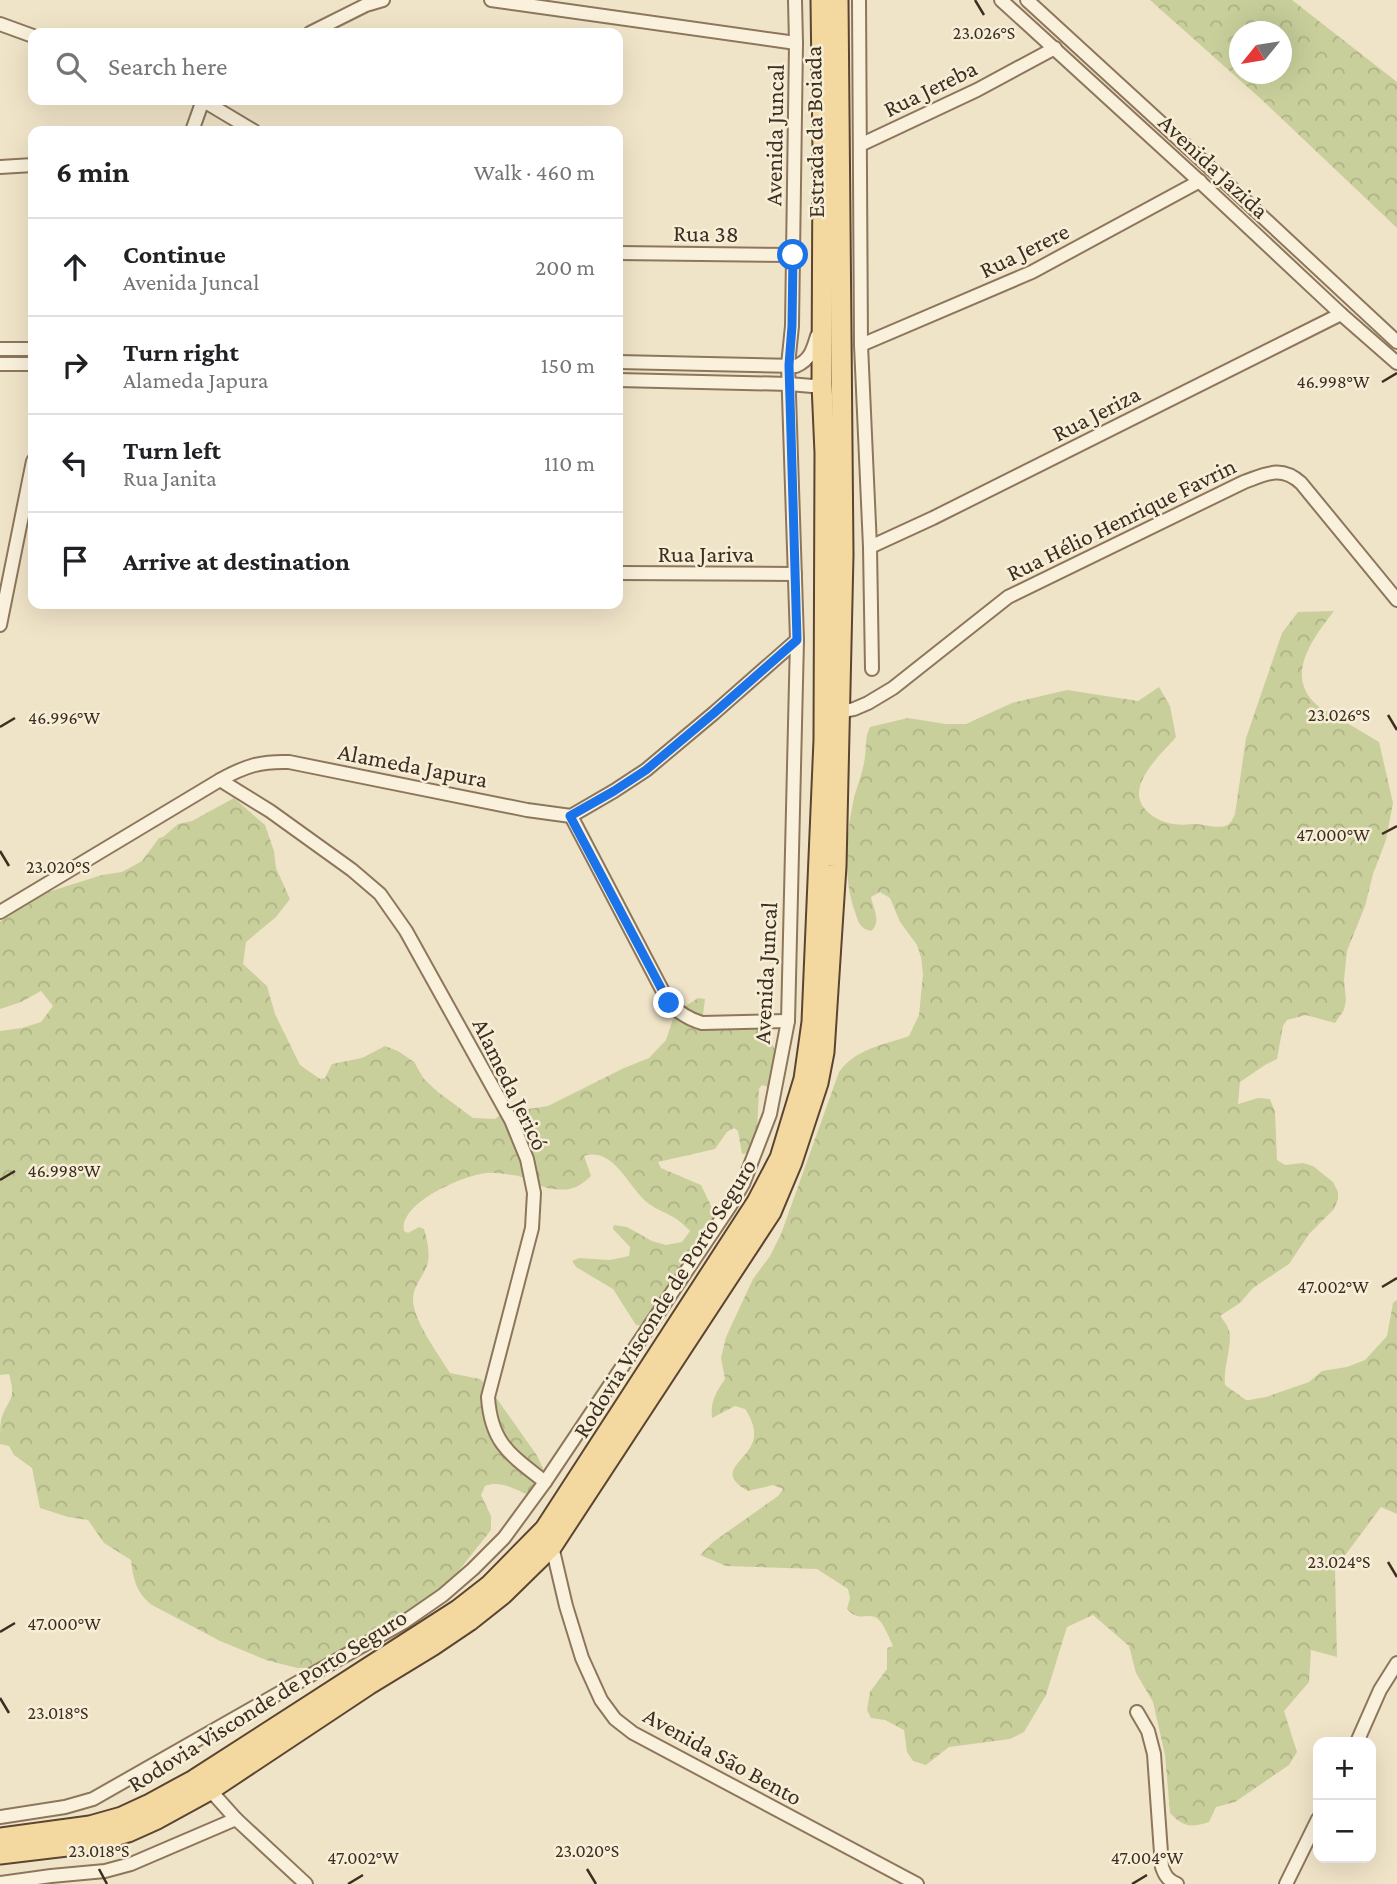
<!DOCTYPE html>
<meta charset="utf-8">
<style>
body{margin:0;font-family:"Crimson Pro",serif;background:#f6f6f6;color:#202124}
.controls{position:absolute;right:21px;bottom:21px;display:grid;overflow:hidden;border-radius:14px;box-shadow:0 7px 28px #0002}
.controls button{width:63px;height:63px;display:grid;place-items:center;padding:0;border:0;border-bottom:2px solid #e0e0e0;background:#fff;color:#202124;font:35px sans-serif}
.compass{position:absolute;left:1229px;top:21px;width:63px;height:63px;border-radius:50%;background:#fff;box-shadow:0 7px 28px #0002;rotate:240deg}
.stop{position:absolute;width:21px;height:21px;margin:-16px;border:5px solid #1a73e8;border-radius:50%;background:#fff}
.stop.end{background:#1a73e8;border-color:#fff;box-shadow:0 2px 7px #0008}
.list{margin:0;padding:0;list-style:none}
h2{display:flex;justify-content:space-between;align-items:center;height:91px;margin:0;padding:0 28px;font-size:30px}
h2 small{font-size:23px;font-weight:400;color:#757577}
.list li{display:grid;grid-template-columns:46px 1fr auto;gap:21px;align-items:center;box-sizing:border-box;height:98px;padding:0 28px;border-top:2px solid #e0e0e0}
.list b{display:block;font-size:26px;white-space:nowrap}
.list p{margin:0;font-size:23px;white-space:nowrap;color:#757577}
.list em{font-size:23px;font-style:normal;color:#757577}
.icon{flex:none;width:38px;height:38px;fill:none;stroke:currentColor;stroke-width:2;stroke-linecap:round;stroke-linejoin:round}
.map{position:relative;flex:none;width:1397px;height:1884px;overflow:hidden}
.search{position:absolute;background:#fff;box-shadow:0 7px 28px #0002;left:28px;top:28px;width:595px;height:77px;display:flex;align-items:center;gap:18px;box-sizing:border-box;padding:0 24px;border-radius:14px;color:#757577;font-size:26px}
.panel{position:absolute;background:#fff;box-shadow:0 7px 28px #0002;left:28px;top:126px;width:595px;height:483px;border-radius:14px}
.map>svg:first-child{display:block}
.forest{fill:url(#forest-crowns);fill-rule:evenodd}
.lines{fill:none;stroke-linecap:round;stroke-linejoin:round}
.minor-casing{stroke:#8d765c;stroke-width:16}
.primary-casing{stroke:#5b4430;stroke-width:23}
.minor{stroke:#faf1dc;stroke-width:12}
.primary{stroke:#f3d9a0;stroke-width:19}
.route{stroke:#1a73e8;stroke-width:9}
.ticks{fill:none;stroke:#3d2e20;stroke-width:2.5}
.labels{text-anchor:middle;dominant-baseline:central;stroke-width:5;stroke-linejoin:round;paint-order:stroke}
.street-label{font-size:24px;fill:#3d2e20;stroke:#f7eed8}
.ticks-label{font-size:18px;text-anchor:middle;fill:#3d2e20;stroke:#f7eed8;stroke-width:5;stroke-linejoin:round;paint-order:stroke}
</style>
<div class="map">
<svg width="1397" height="1884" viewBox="0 0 1397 1884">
<defs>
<pattern id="forest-crowns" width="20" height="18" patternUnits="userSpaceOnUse" patternTransform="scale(1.75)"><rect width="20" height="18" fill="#c9cf9b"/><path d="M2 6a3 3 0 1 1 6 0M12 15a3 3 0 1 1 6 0" fill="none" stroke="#aeb285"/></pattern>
</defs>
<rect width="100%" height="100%" fill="#f0e4c8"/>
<g class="forest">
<path d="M1150,0H1292L1397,82V228L1261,99ZM1240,32H1282V74H1240Z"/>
<path d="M1334,611C1313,638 1283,677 1318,706C1323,710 1331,713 1337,717C1351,725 1365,734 1379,742L1393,803L1386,840L1373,874L1365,906L1347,951L1344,980L1346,1000L1344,1010L1335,1023L1306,1015L1287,1020L1283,1026L1277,1059L1265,1065L1240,1082L1238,1104L1258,1098L1270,1099L1275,1112L1277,1160L1285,1165L1303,1163L1313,1166L1333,1182L1338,1192V1199L1334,1209L1309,1234L1289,1264L1253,1288L1240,1303L1220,1316C1223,1320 1228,1325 1229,1331C1233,1343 1223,1368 1225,1385L1246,1400H1249L1266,1397L1309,1382L1322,1371L1347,1367L1365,1360L1387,1336L1393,1303L1397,1300V1514L1381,1507L1335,1569L1337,1657L1311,1650L1309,1682L1284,1711L1297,1752L1289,1765L1235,1802L1216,1807L1209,1822C1191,1828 1183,1827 1170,1813L1165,1755L1153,1702L1136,1673L1129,1646L1093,1615L1067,1627L1046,1695L1024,1732L1010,1739L949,1747L926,1765L913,1761L907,1752L904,1730L885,1720L871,1718L867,1710L870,1692L887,1669V1648L893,1646C889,1638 885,1626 879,1620C869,1610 860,1624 847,1609L850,1598L848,1589L817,1569L726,1566L700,1555L713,1542L778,1496L783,1489L773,1485L748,1491C711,1470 752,1461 754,1436C755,1427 750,1416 745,1409L735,1406L712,1418C710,1402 716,1392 725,1379L721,1358L726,1337L753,1279L770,1256L781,1234L839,1072C855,1049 883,1045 909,1036L919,1015L923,974L921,957L917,945L900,922L890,898L880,892L871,897C873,908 882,922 871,931C860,929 858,921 855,912C842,875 846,832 855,794C858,784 862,774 864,763C867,751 864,738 870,727L908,718L946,724H966L1012,703L1067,690L1138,701L1159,687L1170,706L1176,737C1159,757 1120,790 1150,814C1163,824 1177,826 1192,824C1202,823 1215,829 1225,826C1231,824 1232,820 1235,814L1246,738L1282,633L1298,612Z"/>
<path d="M234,798L265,825L274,851L276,868L290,899L276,917L246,942L243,964L267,986L275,1014L300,1065L320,1079L325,1078L332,1064L362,1058L385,1046L398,1051L414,1062L424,1079L438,1092L473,1118L495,1119L520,1100L522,1105L528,1109L548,1106L624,1068L649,1058L666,1040L675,1013L698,998L705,999L703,1015L705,1020L756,1023L767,1033L775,1050L774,1078L768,1087L762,1085L759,1089L757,1134L748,1153L742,1154L738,1131L734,1128L727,1132L715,1149L658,1162L661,1168L701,1185L714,1212L716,1223L648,1327L636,1325L613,1289L576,1267L572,1261L579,1258L610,1260L629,1256L630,1247L613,1229L614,1225L627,1227L652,1241L666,1245L682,1242L690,1231C685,1226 679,1220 673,1217C665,1212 655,1209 648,1203C629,1189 614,1146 584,1156L591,1176C578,1188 572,1191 553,1189C539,1188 527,1176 512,1175C504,1174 494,1172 486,1173C462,1176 399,1203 404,1231L408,1233L419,1227L424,1229C427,1238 430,1253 428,1262C425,1275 414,1284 413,1298C412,1319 439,1355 450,1373L480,1379L490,1389L536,1454L543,1468V1483L528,1495C514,1489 500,1480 485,1486L481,1495L491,1516V1530L445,1588L378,1642L318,1668H297L266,1660L220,1641L152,1605C136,1593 133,1578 131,1560L104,1543L88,1520L68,1517L40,1508L32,1468L14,1455L9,1446L0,1444C0,1436 0,1427 1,1420C8,1397 17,1402 9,1374L0,1375V1031L22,1028L41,1022L53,1006L41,991L21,1002L0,1009V922L13,903L102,875L122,872L142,861L159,838L163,837L178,824L192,821Z"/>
</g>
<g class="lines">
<g class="minor-casing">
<g id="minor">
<path d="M491,0L796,43"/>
<path d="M859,0L861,345L870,547L872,669"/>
<path d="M1001,0L1198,180L1341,314L1397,363"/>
<path d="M1027,0L1208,166L1397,342"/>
<path d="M0,24L33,36"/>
<path d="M310,33L366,5L383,0"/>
<path d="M202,100L254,131"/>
<path d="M192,131L203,100"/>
<path d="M860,145L977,90L1055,48"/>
<path d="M0,167L33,165"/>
<path d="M618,253L793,255"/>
<path d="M861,345L1032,272L1200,181"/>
<path d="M0,349H33"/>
<path d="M618,362L796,366C810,360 813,350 817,336"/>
<path d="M0,364H33"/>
<path d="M618,380L789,384L812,386L822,384"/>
<path d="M870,547L933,518L1341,314"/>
<path d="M618,573L795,574"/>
<path d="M0,625L33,461"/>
<path d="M840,712L854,709L868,703L893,688L1008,597L1244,482C1266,474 1281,465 1301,483L1397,600"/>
<path d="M220,780L270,811L352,870L380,894L406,931L511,1120L527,1159L534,1193L532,1228L488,1397C491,1444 511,1455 545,1482"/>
<path d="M571,816L669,1003C679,1013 688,1019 702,1023L788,1021"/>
<path d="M0,912L220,780C245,766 261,761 289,762L527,810L571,816L614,791L646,770L714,713L797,640"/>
<path d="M551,1542L566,1606L582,1658L601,1700L615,1719L633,1733L917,1884"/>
<path d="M1137,1712L1148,1731L1154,1754L1162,1867C1165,1876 1168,1880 1177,1884"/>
<path d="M1357,1742L1380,1690L1397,1663"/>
<path d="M210,1790L236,1819L306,1884"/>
<path d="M0,1817L65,1807L93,1799L404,1622L443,1595L473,1569L504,1538L545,1482L730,1206L743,1184L770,1114L788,1021L797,640L788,365L792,326L796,43L795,0"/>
<path d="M0,1883L51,1876L105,1871L131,1864L236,1819"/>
<path d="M1286,1884L1318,1819"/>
</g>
</g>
<g class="primary-casing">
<g id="primary">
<path d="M0,1838L90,1826L122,1817L148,1805L194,1780L371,1666L458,1610L490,1585L545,1529L757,1202L780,1158L804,1079L812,1022L824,740L825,453L822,384L823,151L821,0"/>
<path d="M0,1854L92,1843L128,1832L157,1819L210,1790L368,1685L432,1646L469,1621L503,1594L552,1546L771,1212L792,1162L818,1083L824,1052L836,866L843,555L838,0"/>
</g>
</g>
<use href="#minor" class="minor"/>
<use href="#primary" class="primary"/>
</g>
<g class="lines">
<path class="route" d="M669,1003L570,816L614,791L646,770L714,713L797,640L789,365L792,326L793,255"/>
</g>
<path class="ticks" d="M975,0L984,15M1382,382L1397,373M1388,715L1397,730M0,727L15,718M1382,834L1397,826M0,851L9,866M0,1180L15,1171M1382,1287L1397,1278M1388,1562L1397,1577M0,1632L15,1623M0,1698L9,1713M99,1869L107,1884M587,1869L596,1884M348,1884L363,1875M1132,1884L1147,1875"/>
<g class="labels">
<g class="street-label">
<text transform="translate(930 88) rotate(-26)">Rua Jereba</text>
<text transform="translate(814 132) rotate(-91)">Estrada da Boiada</text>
<text transform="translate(774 135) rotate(-89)">Avenida Juncal</text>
<text transform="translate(1214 166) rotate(43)">Avenida Jazida</text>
<text transform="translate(706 233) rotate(1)">Rua 38</text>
<text transform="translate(1024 250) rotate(-26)">Rua Jerere</text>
<text transform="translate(1096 413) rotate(-27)">Rua Jeriza</text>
<text transform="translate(1121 519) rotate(-26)">Rua Hélio Henrique Favrin</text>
<text x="706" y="553">Rua Jariva</text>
<text transform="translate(413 765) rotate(11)">Alameda Japura</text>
<text transform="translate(765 973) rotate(-87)">Avenida Juncal</text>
<text transform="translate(511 1084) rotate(64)">Alameda Jericó</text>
<text transform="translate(664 1298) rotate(-58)">Rodovia Visconde de Porto Seguro</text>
<text transform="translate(267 1700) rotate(-32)">Rodovia Visconde de Porto Seguro</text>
<text transform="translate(723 1756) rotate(29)">Avenida São Bento</text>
</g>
</g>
<g class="ticks-label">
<text x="984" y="39">23.026°S</text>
<text x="1333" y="388">46.998°W</text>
<text x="1339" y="721">23.026°S</text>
<text x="64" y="724">46.996°W</text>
<text x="1333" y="841">47.000°W</text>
<text x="58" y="873">23.020°S</text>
<text x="64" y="1177">46.998°W</text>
<text x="1333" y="1293">47.002°W</text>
<text x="1339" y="1568">23.024°S</text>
<text x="64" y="1630">47.000°W</text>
<text x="58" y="1719">23.018°S</text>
<text x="99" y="1857">23.018°S</text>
<text x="587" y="1857">23.020°S</text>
<text x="363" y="1864">47.002°W</text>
<text x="1147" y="1864">47.004°W</text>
</g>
</svg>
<div class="controls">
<button>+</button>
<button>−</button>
</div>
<svg class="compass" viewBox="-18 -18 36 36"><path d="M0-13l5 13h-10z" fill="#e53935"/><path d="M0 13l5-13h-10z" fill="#757577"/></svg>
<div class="stop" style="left:793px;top:255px"></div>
<div class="stop end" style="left:669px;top:1003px"></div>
<div class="search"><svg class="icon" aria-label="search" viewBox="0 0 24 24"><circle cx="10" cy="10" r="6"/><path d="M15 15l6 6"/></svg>Search here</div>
<section class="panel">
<h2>6 min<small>Walk · 460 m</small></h2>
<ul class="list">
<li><svg class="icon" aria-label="ahead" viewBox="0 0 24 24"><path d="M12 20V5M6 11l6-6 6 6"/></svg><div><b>Continue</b><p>Avenida Juncal</p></div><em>200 m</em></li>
<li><svg class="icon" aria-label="right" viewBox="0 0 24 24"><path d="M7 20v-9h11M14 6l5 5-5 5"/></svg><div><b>Turn right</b><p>Alameda Japura</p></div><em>150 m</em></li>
<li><svg class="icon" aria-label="left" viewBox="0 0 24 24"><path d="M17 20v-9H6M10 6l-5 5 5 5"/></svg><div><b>Turn left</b><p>Rua Janita</p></div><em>110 m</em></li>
<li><svg class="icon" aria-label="arrive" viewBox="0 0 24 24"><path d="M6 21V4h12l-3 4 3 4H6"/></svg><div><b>Arrive at destination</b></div></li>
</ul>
</section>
</div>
